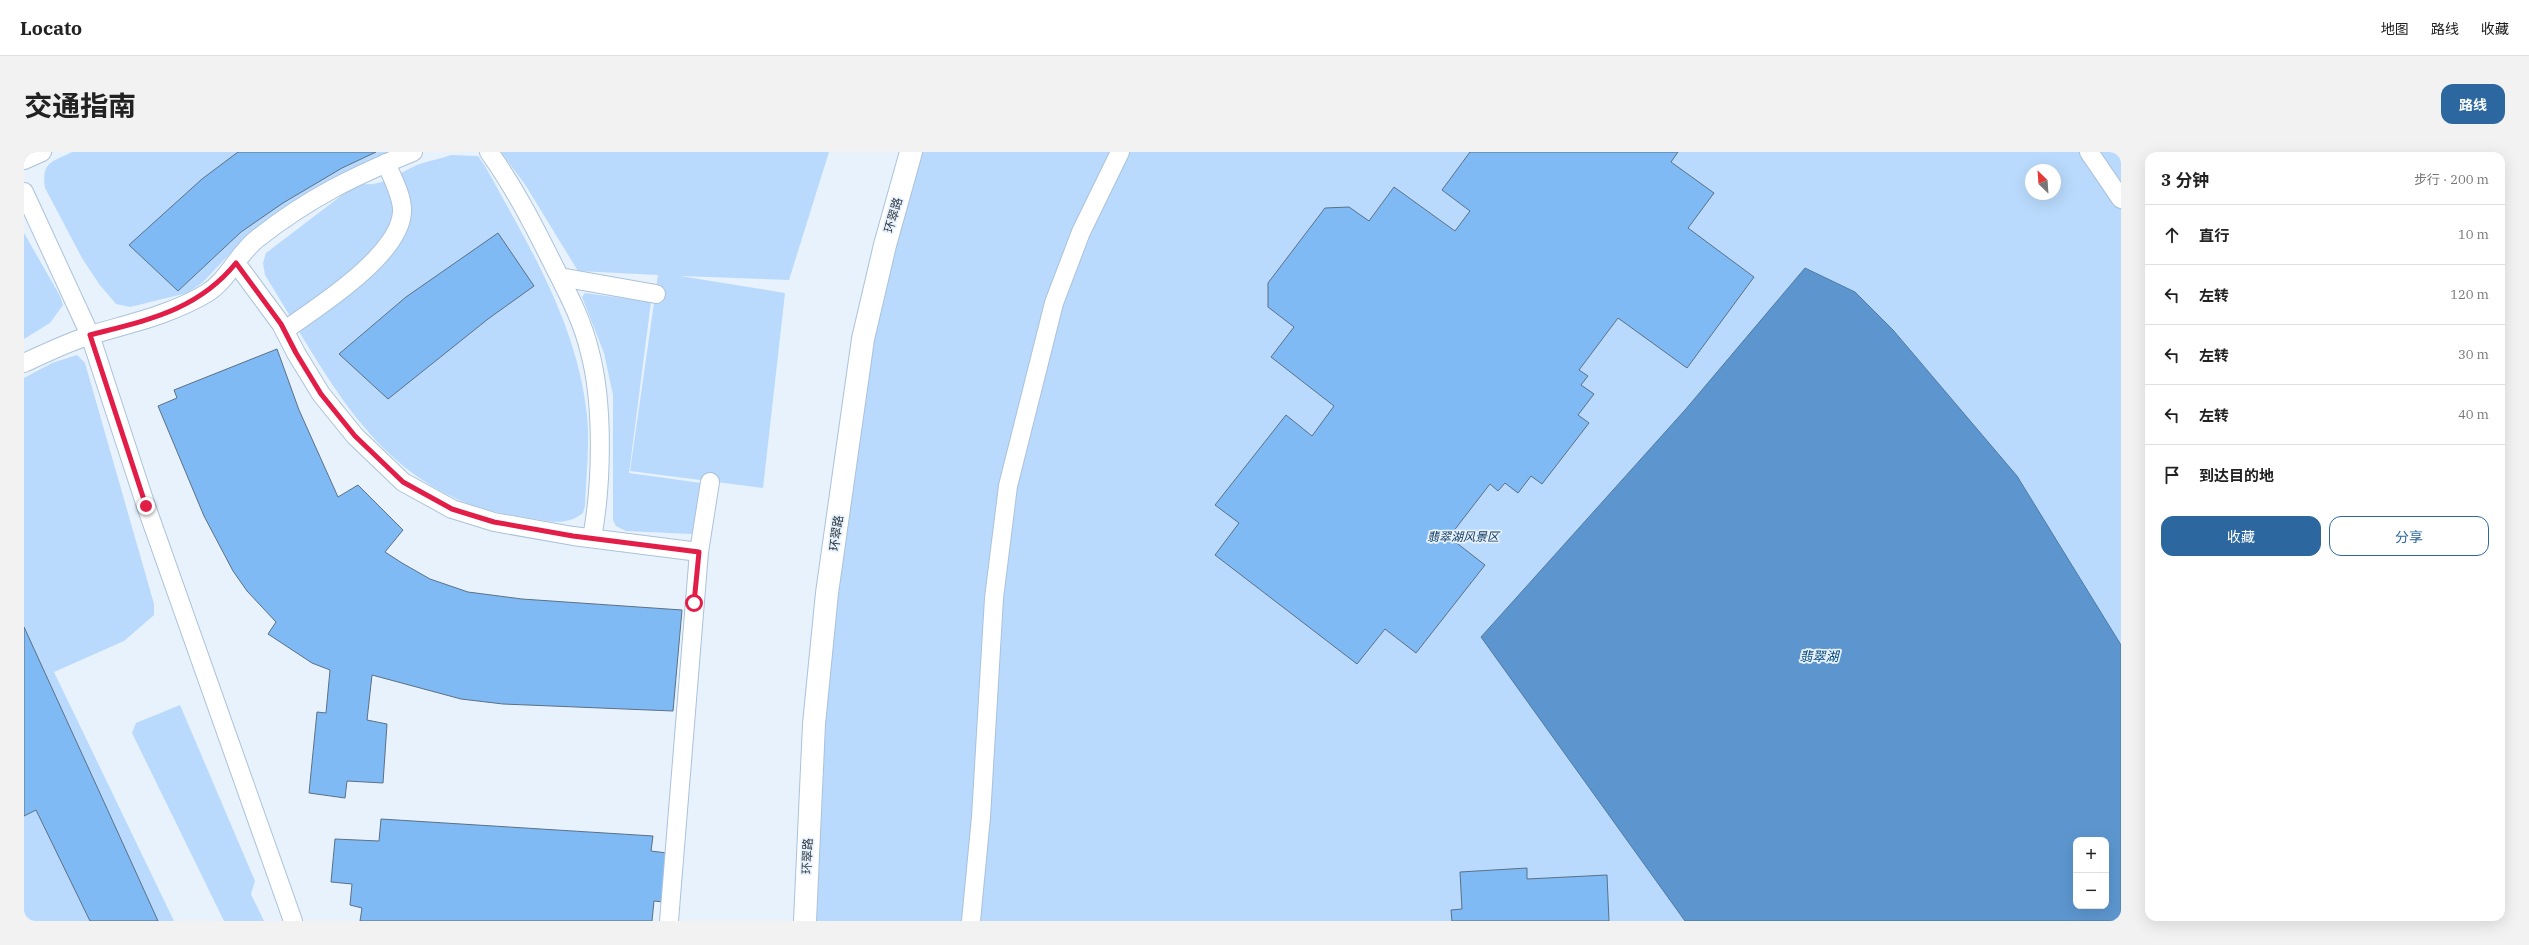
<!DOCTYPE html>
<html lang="zh">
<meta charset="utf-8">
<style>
body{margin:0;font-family:"IBM Plex Serif","Noto Sans SC",serif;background:#f2f2f2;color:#222}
.controls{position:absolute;right:12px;bottom:12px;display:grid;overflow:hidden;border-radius:8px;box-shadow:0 4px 16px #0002}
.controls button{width:36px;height:36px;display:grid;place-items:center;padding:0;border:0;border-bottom:1px solid #e0e0e0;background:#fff;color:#222;font:20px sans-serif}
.compass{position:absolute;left:2001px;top:12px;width:36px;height:36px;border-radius:50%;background:#fff;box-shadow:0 4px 16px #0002;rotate:335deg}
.stop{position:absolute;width:12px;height:12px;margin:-9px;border:3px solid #e11d48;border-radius:50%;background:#fff}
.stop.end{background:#e11d48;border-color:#fff;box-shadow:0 1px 4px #0008}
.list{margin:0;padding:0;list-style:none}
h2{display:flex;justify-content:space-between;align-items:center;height:52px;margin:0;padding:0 16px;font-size:17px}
h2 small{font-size:13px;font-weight:400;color:#767676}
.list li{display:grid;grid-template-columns:26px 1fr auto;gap:12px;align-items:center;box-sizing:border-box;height:60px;padding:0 16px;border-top:1px solid #e0e0e0}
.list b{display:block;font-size:15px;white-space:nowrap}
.list em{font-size:13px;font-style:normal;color:#767676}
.actions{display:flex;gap:8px;padding:12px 16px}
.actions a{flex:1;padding:9px 0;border:1px solid #2c689f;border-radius:12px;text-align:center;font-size:14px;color:#2c689f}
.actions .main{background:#2c689f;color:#fff}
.icon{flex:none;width:22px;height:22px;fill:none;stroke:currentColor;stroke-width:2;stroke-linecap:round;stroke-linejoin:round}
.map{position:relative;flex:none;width:2097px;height:769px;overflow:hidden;border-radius:12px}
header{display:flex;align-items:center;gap:24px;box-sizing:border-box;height:56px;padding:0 20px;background:#fff;border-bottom:1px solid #e0e0e0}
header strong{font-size:19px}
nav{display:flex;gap:22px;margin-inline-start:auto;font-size:14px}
.intro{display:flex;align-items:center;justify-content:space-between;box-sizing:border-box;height:96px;padding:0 24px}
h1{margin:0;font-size:28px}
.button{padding:10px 18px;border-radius:12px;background:#2c689f;color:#fff;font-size:14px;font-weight:700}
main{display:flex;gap:24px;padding:0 24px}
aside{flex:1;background:#fff;border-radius:12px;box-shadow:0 4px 16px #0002}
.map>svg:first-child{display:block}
.green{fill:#b9dafc;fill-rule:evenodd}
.water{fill:#5d96cf;stroke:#4f7aa4;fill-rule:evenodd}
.building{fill:#7fbaf4;stroke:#5b7086}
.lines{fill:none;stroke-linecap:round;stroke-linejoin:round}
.service-casing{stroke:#aac2da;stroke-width:20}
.tertiary-casing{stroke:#aac2da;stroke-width:24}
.service{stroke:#fff;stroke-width:18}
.tertiary{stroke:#fff;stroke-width:22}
.route{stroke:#e11d48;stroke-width:5}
.labels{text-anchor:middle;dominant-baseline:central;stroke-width:3.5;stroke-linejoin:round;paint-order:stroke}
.street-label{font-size:12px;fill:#2d3740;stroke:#e8f2fc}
.park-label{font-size:12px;font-style:italic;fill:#09345a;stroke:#e8f2fc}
.water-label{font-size:13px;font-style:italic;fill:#01467b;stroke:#e8f2fc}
</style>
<header>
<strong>Locato</strong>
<nav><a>地图</a><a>路线</a><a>收藏</a></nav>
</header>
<div class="intro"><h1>交通指南</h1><a class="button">路线</a></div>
<main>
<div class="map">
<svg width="2097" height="769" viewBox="0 0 2097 769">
<rect width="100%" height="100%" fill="#e8f2fc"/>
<g class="green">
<path d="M48,0H371L219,88L178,131L163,141L106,155L92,152L75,132L58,106L21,36C17,9 29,10 48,0Z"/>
<path d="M477,0H805L765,128L656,124L761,141L739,336L606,319L634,123L554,119L502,34Z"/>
<path d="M887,0H2097V769H781L839,187ZM2007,18H2031V42H2007ZM2052,688H2082V754H2052Z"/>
<path d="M427,3L454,4L461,14C505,94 553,171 563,263C566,292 562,325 561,354L559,361C540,376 521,368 499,365C357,346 308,230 241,123L239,111L242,101L334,31C356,37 374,21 393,13C404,9 416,7 427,3Z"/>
<path d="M0,81L36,144L39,153L26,171L0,187Z"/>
<path d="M561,141L627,150L605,321L677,331L671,380L667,382L602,379L592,374L589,368V243L580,201L558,145Z"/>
<path d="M53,203L61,211L130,452V463L100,489L30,520L150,769H0V226L28,211Z"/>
<path d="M156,553L231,729L227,742L240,769H200L108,581L112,571Z"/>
</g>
<path class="water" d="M1781,116L1831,140L1869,178L1993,324L2097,493V769H1661L1457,485L1661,258ZM2052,688H2082V754H2052Z"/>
<g class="building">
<path d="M214,0H352L318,16L259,51L217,80L154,139L105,93L178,27Z"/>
<path d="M1446,0H1654L1647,10L1690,41L1664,76L1730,125L1663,216L1594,166L1555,218L1564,224L1557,233L1570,242L1554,263L1565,271L1518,332L1507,324L1494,341L1481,331L1474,339L1466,332L1425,385L1461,413L1392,501L1361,477L1333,512L1191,403L1215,371L1191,353L1262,263L1288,284L1310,254L1247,205L1270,175L1244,155V131L1301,56L1325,55L1345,69L1370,35L1431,79L1446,59L1418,38Z"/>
<path d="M474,81L510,134L464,167L364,247L315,202L382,145Z"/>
<path d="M253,197L275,258L314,345L334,333L379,378L361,400L378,411L406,427L444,440L498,447L658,458L649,559L479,552L437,547L348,523L343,568L363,572L359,631L323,629L321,646L285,641L293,560L302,561L306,518L288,511L244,482L252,470L223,439L209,419L180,364L134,254L153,246L150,238Z"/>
<path d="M0,475L85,661L134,769H66L12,658L0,664Z"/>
<path d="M357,667L629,684L627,699L643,701L639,750L630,749L628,769H336L338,756L326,753L328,732L307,730L311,687L355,689Z"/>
<path d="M1503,716V727L1583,723L1585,769H1428L1427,758L1438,757L1436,720Z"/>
</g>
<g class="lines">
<g class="service-casing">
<g id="service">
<path d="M465,0C490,35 509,72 528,110C542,138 558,167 565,197C580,250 578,332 568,386"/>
<path d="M2065,0L2097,47"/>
<path d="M0,8L18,0"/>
<path d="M0,40L66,183L122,354L269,769"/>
<path d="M212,111L257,172L272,201L297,242L331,284L379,330L428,357L470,370L549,384L675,400"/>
<path d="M536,125L632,142"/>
<path d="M261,178C294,155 376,103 378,60C379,45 368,25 362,11"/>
<path d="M0,211C22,201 44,190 67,183C107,171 146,163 183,141C204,128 214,101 234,86C285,46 330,24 389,0"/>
<path d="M645,769L675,400L686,330"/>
<path d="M947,769L957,665L970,446L984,334L1030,151L1057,80L1096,0"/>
</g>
</g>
<g class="tertiary-casing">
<path id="tertiary" d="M781,769L790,572L803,441L839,187L861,93L887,0"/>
</g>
<use href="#service" class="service"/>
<use href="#tertiary" class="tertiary"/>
</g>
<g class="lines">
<path class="route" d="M122,354L66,183C123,168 173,159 212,111L257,172L272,201L297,242L331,284L379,330L428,357L470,370L549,384L675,400L670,451"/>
</g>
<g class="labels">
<g class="street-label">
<text transform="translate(869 63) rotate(-74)">环翠路</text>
<text transform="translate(812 381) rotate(-82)">环翠路</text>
<text transform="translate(783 704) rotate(-88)">环翠路</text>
</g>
<g class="park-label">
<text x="1439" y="384">翡翠湖风景区</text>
</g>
<g class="water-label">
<text x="1795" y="504">翡翠湖</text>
</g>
</g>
</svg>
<div class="controls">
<button>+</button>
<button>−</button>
</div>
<svg class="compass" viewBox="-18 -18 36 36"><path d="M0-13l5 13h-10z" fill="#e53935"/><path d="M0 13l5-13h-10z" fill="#767676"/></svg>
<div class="stop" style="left:670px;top:451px"></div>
<div class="stop end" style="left:122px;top:354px"></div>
</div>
<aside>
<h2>3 分钟<small>步行 · 200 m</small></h2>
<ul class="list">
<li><svg class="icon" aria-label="ahead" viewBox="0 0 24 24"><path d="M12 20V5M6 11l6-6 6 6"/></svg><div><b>直行</b></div><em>10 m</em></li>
<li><svg class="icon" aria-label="left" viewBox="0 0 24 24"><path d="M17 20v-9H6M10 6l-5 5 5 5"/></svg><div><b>左转</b></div><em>120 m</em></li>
<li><svg class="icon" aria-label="left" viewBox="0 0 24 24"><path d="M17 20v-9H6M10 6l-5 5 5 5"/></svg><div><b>左转</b></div><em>30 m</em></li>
<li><svg class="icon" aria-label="left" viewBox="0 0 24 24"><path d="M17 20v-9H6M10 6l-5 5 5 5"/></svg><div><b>左转</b></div><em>40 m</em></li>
<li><svg class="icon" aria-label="arrive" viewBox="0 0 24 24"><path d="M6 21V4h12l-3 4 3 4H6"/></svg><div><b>到达目的地</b></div></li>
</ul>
<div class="actions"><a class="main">收藏</a><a>分享</a></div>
</aside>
</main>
